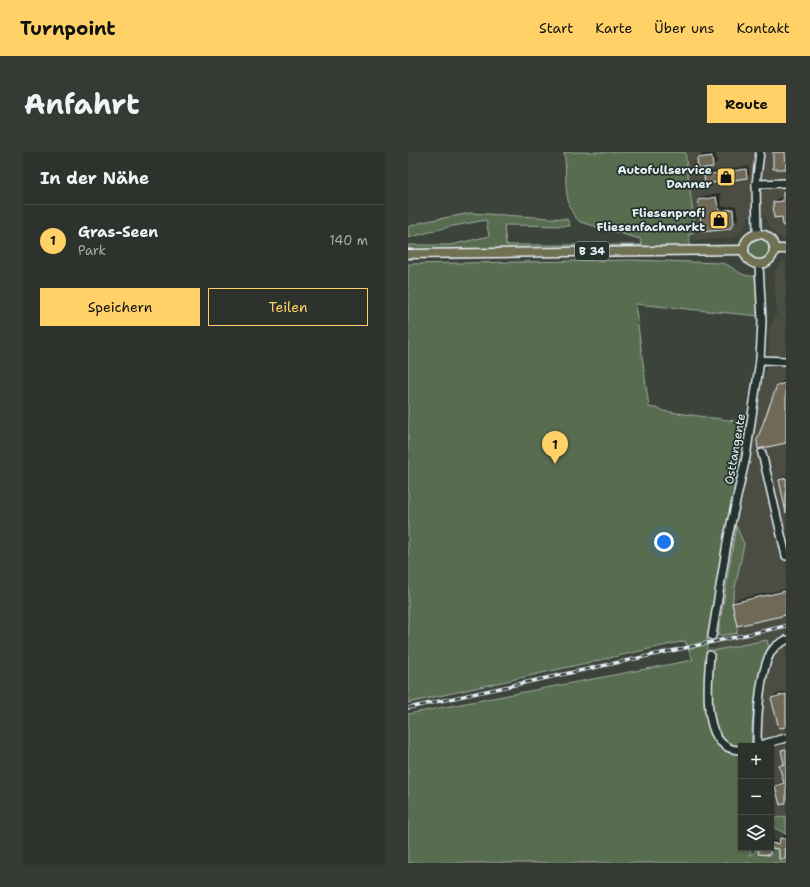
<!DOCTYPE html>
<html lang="de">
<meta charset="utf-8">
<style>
body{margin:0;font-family:"Shantell Sans",sans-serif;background:#353a34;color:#f1f3f6}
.controls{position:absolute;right:12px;bottom:12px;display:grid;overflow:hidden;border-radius:0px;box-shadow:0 1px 3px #0004}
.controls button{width:36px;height:36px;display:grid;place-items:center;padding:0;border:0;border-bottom:1px solid #484d48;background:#2d322c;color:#f1f3f6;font:20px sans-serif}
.you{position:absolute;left:256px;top:390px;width:14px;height:14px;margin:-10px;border:3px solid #fff;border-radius:50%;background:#1a73e8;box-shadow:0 0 0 6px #1a73e833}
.badge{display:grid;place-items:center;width:26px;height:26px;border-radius:50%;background:#ffd166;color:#111;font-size:13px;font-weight:700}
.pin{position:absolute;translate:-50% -33px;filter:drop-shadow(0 1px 2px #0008)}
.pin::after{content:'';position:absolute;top:21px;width:14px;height:12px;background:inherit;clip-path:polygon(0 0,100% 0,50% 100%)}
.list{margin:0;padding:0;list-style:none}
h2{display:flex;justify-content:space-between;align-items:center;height:52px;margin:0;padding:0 16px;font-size:17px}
h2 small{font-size:13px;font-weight:400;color:#a7aaa9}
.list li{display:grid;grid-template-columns:26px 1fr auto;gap:12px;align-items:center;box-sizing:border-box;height:72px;padding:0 16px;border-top:1px solid #484d48}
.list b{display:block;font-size:15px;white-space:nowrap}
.list p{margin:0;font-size:13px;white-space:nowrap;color:#a7aaa9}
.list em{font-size:13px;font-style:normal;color:#a7aaa9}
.actions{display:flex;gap:8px;padding:12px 16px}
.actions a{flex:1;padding:9px 0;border:1px solid #ffd166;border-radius:0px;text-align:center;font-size:14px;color:#ffd166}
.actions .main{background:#ffd166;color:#111}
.icon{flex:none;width:22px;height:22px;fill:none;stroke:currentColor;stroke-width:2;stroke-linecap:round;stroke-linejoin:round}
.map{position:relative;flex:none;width:378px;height:711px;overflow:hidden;border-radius:0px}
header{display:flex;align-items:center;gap:24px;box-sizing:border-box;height:56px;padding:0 20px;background:#ffd166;color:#111}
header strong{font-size:19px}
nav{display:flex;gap:22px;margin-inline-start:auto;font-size:14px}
.intro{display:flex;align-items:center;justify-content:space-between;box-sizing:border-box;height:96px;padding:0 24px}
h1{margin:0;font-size:28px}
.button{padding:10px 18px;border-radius:0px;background:#ffd166;color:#111;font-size:14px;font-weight:700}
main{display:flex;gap:24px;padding:0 24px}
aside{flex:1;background:#2d322c;border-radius:0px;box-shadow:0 1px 3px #0004}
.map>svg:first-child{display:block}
.built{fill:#4c4e43}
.green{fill:#596c4f;stroke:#a0aea4}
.shadow{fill:#0007}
.building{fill:#706958;stroke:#e8f1f8}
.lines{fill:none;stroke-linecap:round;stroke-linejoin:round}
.minor-tunnel{stroke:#565d56;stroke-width:7;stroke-dasharray:7 3.5;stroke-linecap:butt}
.minor-casing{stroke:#e8f1f8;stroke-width:10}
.major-casing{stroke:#e8f1f8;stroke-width:11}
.minor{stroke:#26332d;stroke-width:7}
.major{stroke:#706f52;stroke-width:8}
.rail-casing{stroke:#e8f1f8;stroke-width:3.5}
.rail{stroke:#26332d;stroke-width:2;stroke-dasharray:6;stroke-linecap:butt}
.labels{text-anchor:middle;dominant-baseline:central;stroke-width:3.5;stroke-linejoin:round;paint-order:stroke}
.shield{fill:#26332d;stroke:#aeb8bb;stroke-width:1}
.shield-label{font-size:11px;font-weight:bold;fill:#e8f1f8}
.poi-label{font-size:12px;font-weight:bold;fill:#e8f1f8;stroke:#26332d;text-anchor:end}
.street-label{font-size:12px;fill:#e8f1f8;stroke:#26332d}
</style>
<header>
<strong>Turnpoint</strong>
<nav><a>Start</a><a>Karte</a><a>Über uns</a><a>Kontakt</a></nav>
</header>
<div class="intro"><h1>Anfahrt</h1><a class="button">Route</a></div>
<main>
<aside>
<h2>In der Nähe<small></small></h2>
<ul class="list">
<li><span class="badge">1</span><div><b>Gras-Seen</b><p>Park</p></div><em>140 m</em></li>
</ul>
<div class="actions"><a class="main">Speichern</a><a>Teilen</a></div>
</aside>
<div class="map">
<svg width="378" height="711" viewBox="0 0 378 711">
<rect width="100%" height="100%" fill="#3c433a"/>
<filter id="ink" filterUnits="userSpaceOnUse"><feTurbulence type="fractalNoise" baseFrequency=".025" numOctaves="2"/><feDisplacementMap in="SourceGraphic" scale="8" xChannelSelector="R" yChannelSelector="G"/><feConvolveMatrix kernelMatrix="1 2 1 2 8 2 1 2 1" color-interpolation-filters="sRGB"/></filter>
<g filter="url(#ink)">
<g class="built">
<path d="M277,0H378V89L369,83L363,77L360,72L357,63L340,64L339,72L335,78L326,85L315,87L285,89L284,82L287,77Z"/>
<path d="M378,110V664L363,667V594H343V591L345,562L361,497L359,488L307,498L310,484L329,481L324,451L336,393L328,374L342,304L352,239L361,207L360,180L369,161L366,120L372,111Z"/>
</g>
<g class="green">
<path d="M156,0H277L287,77L284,82L280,83L282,86L281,89L285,98L0,102V93H43L81,84L78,68L40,75L0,86V75L14,70L63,61L159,67L162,74L96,73L98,93H234L232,87L172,70C153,54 160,22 156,0Z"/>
<circle cx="351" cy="97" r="11"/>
<path d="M224,108L313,111C328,114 331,126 347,124L350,137L352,164L227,152L241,255L253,257L255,259L341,271L299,486V500L359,488L361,497L345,562L343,594H333V696H343L342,704L348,698H351V702L362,703V696L371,697V707H376L378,696V711H0V562L285,508L277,489L0,551V112Z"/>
<path d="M328,374L336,392L324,451L329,474V481L310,484Z"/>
<path d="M378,664V682L365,675V667Z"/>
</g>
<g class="shadow">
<path d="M307,0L309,10L305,14L290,6L294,2Z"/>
<path d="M366,0H378L377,16Z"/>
<path d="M340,14L342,22L339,25L297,23L300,20Z"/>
<path d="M378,38V73L375,64L366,50L370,46H376V40Z"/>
<path d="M312,41L314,55L328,54L330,67L325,72L291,48L295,44Z"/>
<path d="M374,229H378V290L370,234Z"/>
<path d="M376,324H378V356L372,328Z"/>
<path d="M378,437V462L325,451L329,447Z"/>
<path d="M378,540V573L364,546L368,542Z"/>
<path d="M377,596H378V650L368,634L370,631L376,630L372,614L377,610L374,599Z"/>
<path d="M363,684H365V689H373V687L376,684H378V705L377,706L372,696L365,695L364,699L361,702L349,696H363Z"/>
</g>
<g class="building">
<path d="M365,0H377L378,17H365Z"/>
<path d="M304,4L305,15L290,17L289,6Z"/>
<path d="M338,17L339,26L297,32L296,23Z"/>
<path d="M375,40H378V74H375L374,65L366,66L365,50L375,49Z"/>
<path d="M308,45L311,59L325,57L326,71L322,77L294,80L290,48Z"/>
<path d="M378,231V291L350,297L349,288L369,233Z"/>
<path d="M378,326V361L371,328Z"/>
<path d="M378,439V463L329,474L324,451Z"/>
<path d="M378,542V575L371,576L363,546Z"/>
<path d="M378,597V651L372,653L367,634L376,631L371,614L376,612L373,598Z"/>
<path d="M372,686L378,687L377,707H371V697L362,696V703L350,702L351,698H348V696H363V691L371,692Z"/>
</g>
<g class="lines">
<path class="minor-tunnel" d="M302,503L304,484"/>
<g class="minor-casing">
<g id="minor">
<path d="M348,32L378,31"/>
<path d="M349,82L348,32L352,0"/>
<path d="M352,208L378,209"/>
<path d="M354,301L378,404"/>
<path d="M304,484L320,385L338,305L352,208L354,169L351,113"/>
<path d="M302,503C300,530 292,599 333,598"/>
<path d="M348,594L378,586"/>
<path d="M349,594C349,572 351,510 367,495C370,492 375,490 378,488"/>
</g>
</g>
<g class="major-casing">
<g id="major">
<circle cx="351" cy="97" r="15"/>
<path d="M366,97H378"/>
<path d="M0,102L335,98"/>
</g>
</g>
<use href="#minor" class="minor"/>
<use href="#major" class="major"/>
<g class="rail-casing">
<path id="rail" d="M0,556L378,474"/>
</g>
<use href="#rail" class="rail"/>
</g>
</g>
<defs>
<g id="shop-square" transform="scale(1)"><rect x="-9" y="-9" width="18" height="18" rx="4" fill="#ffd166" stroke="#26332d"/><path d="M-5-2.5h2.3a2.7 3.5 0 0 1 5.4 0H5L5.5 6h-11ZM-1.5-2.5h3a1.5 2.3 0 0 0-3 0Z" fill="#111"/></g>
</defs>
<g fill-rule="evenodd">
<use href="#shop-square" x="318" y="25"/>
<use href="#shop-square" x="311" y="68"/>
</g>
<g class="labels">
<rect class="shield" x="167" y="90" width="34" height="18" rx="3"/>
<g class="shield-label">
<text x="184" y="99">B 34</text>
</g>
<g class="poi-label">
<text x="304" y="18">Autofullservice<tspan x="304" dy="14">Danner</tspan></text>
<text x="297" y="61">Fliesenprofi<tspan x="297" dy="14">Fliesenfachmarkt</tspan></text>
</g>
<g class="street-label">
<text transform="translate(327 297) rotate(-80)">Osttangente</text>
</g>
</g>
</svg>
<div class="controls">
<button>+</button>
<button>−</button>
<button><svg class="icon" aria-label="layers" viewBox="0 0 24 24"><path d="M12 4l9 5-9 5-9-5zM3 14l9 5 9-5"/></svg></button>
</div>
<div class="you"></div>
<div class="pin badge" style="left:147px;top:312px">1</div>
</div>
</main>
